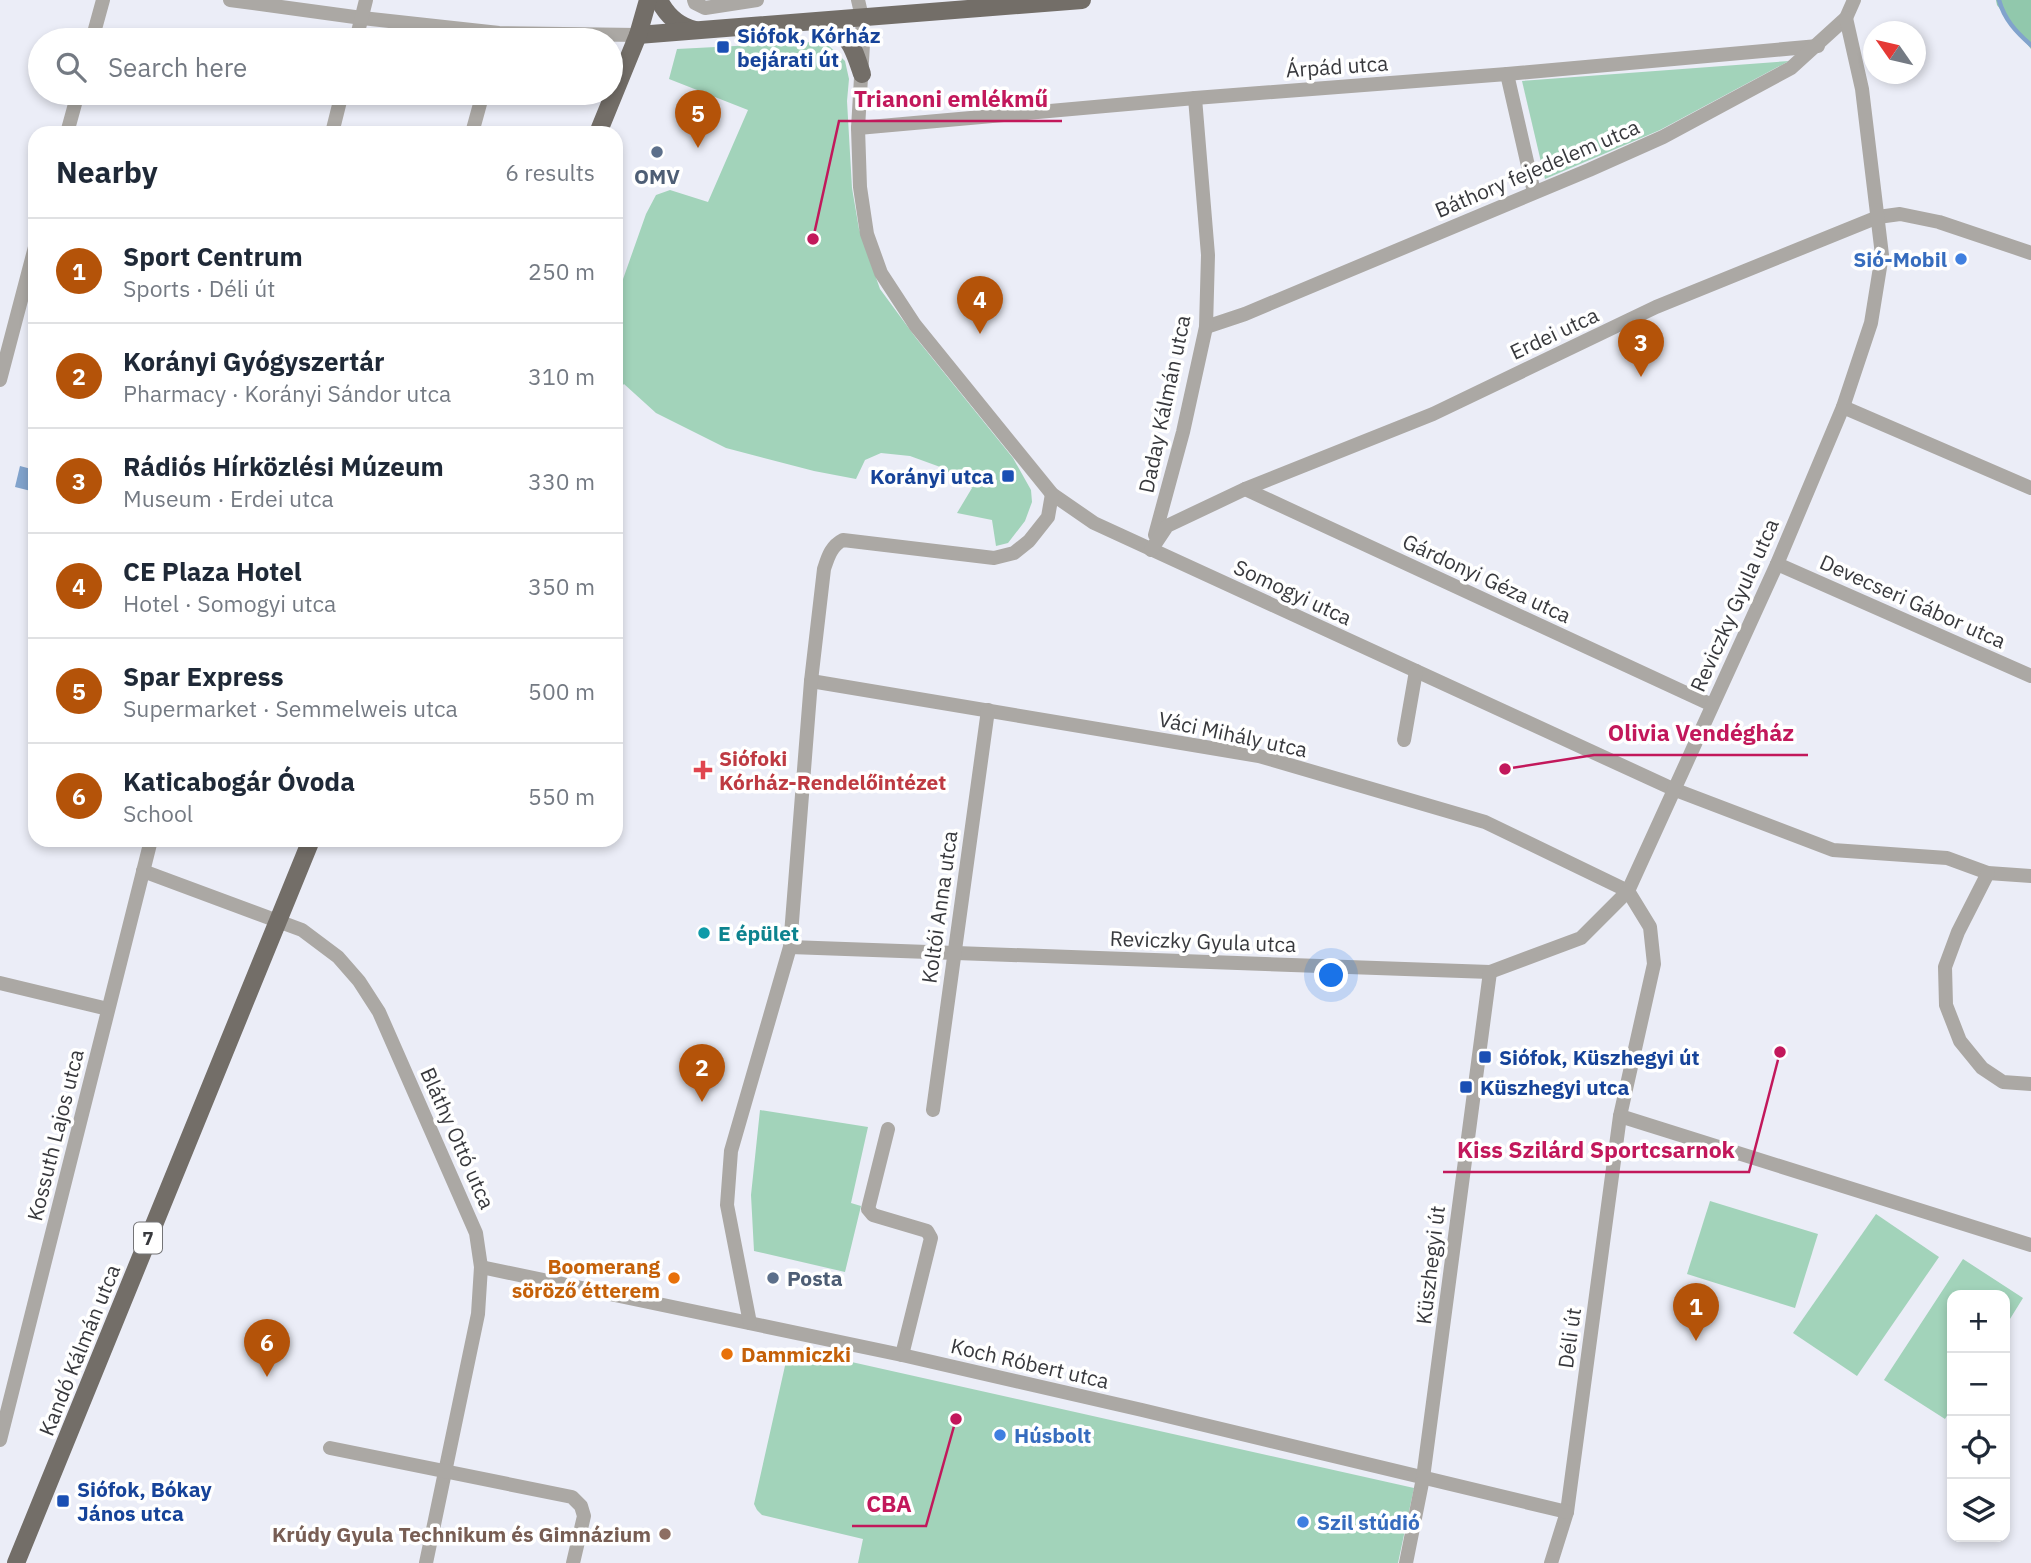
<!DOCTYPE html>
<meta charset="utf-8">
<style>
body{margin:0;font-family:"IBM Plex Sans",sans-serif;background:#f6f6f7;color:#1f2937}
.controls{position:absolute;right:21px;bottom:21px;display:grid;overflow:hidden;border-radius:14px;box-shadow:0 4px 10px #0003}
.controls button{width:63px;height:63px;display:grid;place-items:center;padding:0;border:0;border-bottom:2px solid #e0e1e3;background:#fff;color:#1f2937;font:35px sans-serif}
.compass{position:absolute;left:1863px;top:21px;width:63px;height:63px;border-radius:50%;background:#fff;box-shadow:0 4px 10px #0003;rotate:304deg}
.you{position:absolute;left:1332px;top:976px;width:24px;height:24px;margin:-18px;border:5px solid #fff;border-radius:50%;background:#1a73e8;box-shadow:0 0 0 10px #1a73e833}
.badge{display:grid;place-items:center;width:46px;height:46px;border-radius:50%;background:#b45309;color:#fff;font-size:23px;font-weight:700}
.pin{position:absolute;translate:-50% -58px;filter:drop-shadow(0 2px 4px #0008)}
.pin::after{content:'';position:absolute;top:37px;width:24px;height:21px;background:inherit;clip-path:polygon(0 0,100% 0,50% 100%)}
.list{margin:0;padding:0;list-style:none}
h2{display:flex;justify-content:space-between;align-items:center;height:91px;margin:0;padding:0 28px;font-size:30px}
h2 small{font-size:23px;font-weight:400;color:#747a83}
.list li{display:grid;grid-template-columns:46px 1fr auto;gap:21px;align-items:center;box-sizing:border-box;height:105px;padding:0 28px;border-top:2px solid #e0e1e3}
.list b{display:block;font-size:26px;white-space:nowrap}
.list p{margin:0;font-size:23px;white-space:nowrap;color:#747a83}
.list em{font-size:23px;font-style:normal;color:#747a83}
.icon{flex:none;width:38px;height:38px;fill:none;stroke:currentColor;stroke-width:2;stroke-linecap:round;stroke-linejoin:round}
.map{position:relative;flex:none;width:2031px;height:1563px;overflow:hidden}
.search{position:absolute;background:#fff;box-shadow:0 4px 10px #0003;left:28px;top:28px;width:595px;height:77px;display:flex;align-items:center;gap:18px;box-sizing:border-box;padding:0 24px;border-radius:38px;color:#747a83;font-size:26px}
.panel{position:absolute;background:#fff;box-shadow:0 4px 10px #0003;left:28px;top:126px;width:595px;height:721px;border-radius:21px}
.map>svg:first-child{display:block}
.green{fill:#a2d3ba}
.forest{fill:#91c8ac}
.water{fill:#81a3cc}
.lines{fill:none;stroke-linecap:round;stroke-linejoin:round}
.stream{stroke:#81a3cc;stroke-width:4.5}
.street{stroke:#aba8a4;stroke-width:14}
.primary{stroke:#736e68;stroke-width:18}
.transit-dot{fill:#1a4fb4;stroke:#fff;stroke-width:2.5}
.service-dot{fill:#5c6f8a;stroke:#fff;stroke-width:2.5}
.shop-dot{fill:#3f7fe0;stroke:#fff;stroke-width:2.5}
.health-dot{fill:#e0444e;stroke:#fff;stroke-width:2.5}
.culture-dot{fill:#0f9aa8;stroke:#fff;stroke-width:2.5}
.food-dot{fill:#e8710a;stroke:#fff;stroke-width:2.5}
.education-dot{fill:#8d6e63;stroke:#fff;stroke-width:2.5}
.labels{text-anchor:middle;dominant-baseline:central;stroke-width:7;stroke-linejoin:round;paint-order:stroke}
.shield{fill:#fff;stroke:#747477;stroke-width:2}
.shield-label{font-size:19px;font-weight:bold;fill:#38393d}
.transit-label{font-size:21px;font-weight:bold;fill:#164399;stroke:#fff;text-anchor:start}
.street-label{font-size:21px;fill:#38393d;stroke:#fff}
.service-label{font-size:21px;font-weight:bold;fill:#4e5e75;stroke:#fff}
.shop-label{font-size:21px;font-weight:bold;fill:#366cbe;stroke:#fff;text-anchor:start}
.health-label{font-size:21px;font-weight:bold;fill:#be3a42;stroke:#fff;text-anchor:start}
.culture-label{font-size:21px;font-weight:bold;fill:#0d838f;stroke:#fff;text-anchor:start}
.food-label{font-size:21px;font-weight:bold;fill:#c56008;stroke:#fff;text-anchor:end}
.education-label{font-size:21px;font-weight:bold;fill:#785e54;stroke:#fff;text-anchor:end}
.leader{fill:none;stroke:#c2185b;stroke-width:2.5}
.callout-dot{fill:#c2185b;stroke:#fff;stroke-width:2.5}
.callout-label{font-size:23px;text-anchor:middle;font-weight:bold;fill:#c2185b;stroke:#fff;stroke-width:7;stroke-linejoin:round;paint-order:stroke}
</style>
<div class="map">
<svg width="2031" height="1563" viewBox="0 0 2031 1563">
<rect width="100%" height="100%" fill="#ebedf7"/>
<g class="green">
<path d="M811,42L828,45L845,61L849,79L847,101L852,188L859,229L880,289L916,338L1013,458L1031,490L1032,502L1025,521L1008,543L996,546L992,520L957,513L972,488L943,468L910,456L881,453L865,460L856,479L814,471L726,448L656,413L624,384L616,392V291L622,282L646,214L656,195L670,190L708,202L748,110L669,79L677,49Z"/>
<path d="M1789,61L1660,130L1545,179L1522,81Z"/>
<path d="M760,1110L868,1127L851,1203L861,1206L845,1272L754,1251L751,1195Z"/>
<path d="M1710,1201L1818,1234L1795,1308L1687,1274Z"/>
<path d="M1876,1214L1939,1257L1857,1376L1793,1333Z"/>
<path d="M1963,1259L2023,1298L2005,1327V1295H1952V1408L1945,1419L1884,1380Z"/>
<path d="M789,1348L1414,1488L1398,1563H858L863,1539L762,1515L757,1510L754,1504Z"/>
</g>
<path class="forest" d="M1996,0H2031V49L1997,5Z"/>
<path class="water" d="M20,466L35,470V492L15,487Z"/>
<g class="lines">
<path class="stream" d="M1999,0C2004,19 2016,32 2031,45"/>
<g class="street">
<path d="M230,0L362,18L499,33L638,35"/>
<path d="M694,0L695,3L705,8L757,0"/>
<path d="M858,0L862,17L863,44L858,128L860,187L867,234L881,273L915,325L1052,494L1094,523L1673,789L1833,850L1947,858L1988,873L2031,876"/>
<path d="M92,40L103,0"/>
<path d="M356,40L366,0"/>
<path d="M1507,74L1534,192"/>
<path d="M858,128L1195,98L1507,74L1818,46"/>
<path d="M67,133L78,93"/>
<path d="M332,133L342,93"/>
<path d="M472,133L483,93"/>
<path d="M1206,327L1245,314L1589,170L1663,137L1791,68L1846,18L1854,0"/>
<path d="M0,380L35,247"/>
<path d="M1843,407L2031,488"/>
<path d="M1245,489L1712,705"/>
<path d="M1155,535L1183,432L1206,327L1208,255L1195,98"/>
<path d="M1151,550L1167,526L1245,489L1433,414L1656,307L1878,217L1900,214L1939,222L2031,253"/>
<path d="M1777,564L2031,676"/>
<path d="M811,681L1259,756L1485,822L1628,891L1650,927L1654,964L1620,1116L1567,1512L1551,1563"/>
<path d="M1404,740L1416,671"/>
<path d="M143,871L302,930L338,957L359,981L379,1012L476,1233L481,1267L478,1314L426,1563"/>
<path d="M1988,873L1958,932L1945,967L1946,1005L1960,1041L1982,1068L2003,1082L2031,1084"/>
<path d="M790,947L1490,972L1581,938L1628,891L1777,564L1843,407L1871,323L1882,255L1862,89L1846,18"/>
<path d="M0,983L108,1009"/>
<path d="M933,1110L988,710"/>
<path d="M1620,1116L2031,1245"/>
<path d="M888,1129L868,1209L873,1215L927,1231L931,1238L902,1355"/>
<path d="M481,1267L902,1355L1142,1410L1567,1512"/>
<path d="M750,1323L727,1205L731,1151L790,947L811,681L824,569C828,557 831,546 843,540L994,558L1014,553L1029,541L1048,517L1052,494"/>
<path d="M0,1440L151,840"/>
<path d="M330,1448L572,1497L581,1506L584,1516L573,1563"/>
<path d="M1406,1563L1423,1478L1490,972"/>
</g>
<g class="primary">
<path d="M659,0C667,16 678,26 695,30"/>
<path d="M817,24C850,33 852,44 862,74"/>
<path d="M638,35L1082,0"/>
<path d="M598,133L638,35L648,0"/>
<path d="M16,1563L311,840"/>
</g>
</g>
<g class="transit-dot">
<rect x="716" y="40" width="14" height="14" rx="3.5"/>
<rect x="1001" y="469" width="14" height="14" rx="3.5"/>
<rect x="1478" y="1050" width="14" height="14" rx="3.5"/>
<rect x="1459" y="1080" width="14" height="14" rx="3.5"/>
<rect x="56" y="1494" width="14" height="14" rx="3.5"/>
</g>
<g class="service-dot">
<circle cx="657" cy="152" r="7"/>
<circle cx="773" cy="1278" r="7"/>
</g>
<g class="shop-dot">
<circle cx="1961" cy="259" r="7"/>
<circle cx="1000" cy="1435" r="7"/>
<circle cx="1303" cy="1522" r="7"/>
</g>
<path class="health-dot" d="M699.5 759.5h7v7h7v7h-7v7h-7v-7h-7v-7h7z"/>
<circle class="culture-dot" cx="704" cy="933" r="7"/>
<g class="food-dot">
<circle cx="674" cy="1278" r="7"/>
<circle cx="727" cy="1354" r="7"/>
</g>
<circle class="education-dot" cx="665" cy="1534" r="7"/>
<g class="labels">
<rect class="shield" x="134" y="1222.5" width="28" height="31" rx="5"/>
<g class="shield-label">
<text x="148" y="1238">7</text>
</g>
<g class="transit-label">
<text x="737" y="35">Siófok, Kórház<tspan x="737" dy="24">bejárati út</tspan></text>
<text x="994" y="476" text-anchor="end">Korányi utca</text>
<text x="1499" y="1057">Siófok, Küszhegyi út</text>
<text x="1480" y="1087">Küszhegyi utca</text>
<text x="77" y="1489">Siófok, Bókay<tspan x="77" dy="24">János utca</tspan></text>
</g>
<g class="street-label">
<text transform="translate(1337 66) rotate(-4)">Árpád utca</text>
<text transform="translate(1537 168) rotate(-23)">Báthory fejedelem utca</text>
<text transform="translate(1554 333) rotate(-25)">Erdei utca</text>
<text transform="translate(1164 404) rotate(-78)">Daday Kálmán utca</text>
<text transform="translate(1487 578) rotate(25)">Gárdonyi Géza utca</text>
<text transform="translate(1293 592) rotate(25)">Somogyi utca</text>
<text transform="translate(1913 601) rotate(24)">Devecseri Gábor utca</text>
<text transform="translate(1734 605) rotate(-66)">Reviczky Gyula utca</text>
<text transform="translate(1233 734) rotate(12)">Váci Mihály utca</text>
<text transform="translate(939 907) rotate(-82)">Koltói Anna utca</text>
<text transform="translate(1203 941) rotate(2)">Reviczky Gyula utca</text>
<text transform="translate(55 1135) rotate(-76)">Kossuth Lajos utca</text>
<text transform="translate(458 1138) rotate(66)">Bláthy Ottó utca</text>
<text transform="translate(1430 1265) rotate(-83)">Küszhegyi út</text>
<text transform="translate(1569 1338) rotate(-82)">Déli út</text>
<text transform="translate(79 1350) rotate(-68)">Kandó Kálmán utca</text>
<text transform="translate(1030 1363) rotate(13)">Koch Róbert utca</text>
</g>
<g class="service-label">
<text x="657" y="176">OMV</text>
<text x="787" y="1278" text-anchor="start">Posta</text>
</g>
<g class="shop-label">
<text x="1947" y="259" text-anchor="end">Sió-Mobil</text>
<text x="1014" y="1435">Húsbolt</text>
<text x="1317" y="1522">Szil stúdió</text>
</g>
<g class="health-label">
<text x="719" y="758">Siófoki<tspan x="719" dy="24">Kórház-Rendelőintézet</tspan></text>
</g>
<g class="culture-label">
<text x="718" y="933">E épület</text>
</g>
<g class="food-label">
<text x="660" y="1266">Boomerang<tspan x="660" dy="24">söröző étterem</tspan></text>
<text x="741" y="1354" text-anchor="start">Dammiczki</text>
</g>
<g class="education-label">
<text x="651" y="1534">Krúdy Gyula Technikum és Gimnázium</text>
</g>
</g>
<path class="leader" d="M813 239L839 121H1062M1505 769L1594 755H1808M1780 1052L1749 1172H1443M956 1419L926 1526H852"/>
<g class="callout-dot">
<circle cx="813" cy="239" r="7"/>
<circle cx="1505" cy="769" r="7"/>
<circle cx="1780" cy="1052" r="7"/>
<circle cx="956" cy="1419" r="7"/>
</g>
<g class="callout-label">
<text x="951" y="107">Trianoni emlékmű</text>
<text x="1701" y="741">Olivia Vendégház</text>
<text x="1596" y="1158">Kiss Szilárd Sportcsarnok</text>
<text x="889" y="1512">CBA</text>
</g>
</svg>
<div class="controls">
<button>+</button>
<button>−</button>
<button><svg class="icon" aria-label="locate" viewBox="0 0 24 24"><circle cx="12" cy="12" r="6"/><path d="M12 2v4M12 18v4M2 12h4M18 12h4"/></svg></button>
<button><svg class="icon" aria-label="layers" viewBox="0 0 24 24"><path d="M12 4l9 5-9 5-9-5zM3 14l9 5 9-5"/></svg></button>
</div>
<svg class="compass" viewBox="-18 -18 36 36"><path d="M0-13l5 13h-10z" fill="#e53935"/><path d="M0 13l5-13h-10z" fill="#747a83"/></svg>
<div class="you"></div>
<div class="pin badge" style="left:1696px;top:1341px">1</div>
<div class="pin badge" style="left:702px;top:1102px">2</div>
<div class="pin badge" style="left:1641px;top:377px">3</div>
<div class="pin badge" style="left:980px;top:334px">4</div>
<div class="pin badge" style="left:698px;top:148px">5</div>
<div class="pin badge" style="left:267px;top:1377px">6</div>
<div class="search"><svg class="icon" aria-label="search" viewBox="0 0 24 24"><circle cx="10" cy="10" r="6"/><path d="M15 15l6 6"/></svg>Search here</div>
<section class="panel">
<h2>Nearby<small>6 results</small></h2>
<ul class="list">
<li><span class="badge">1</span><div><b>Sport Centrum</b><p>Sports · Déli út</p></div><em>250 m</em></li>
<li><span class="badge">2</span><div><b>Korányi Gyógyszertár</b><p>Pharmacy · Korányi Sándor utca</p></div><em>310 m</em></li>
<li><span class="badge">3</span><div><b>Rádiós Hírközlési Múzeum</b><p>Museum · Erdei utca</p></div><em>330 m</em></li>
<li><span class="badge">4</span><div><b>CE Plaza Hotel</b><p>Hotel · Somogyi utca</p></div><em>350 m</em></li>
<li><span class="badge">5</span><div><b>Spar Express</b><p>Supermarket · Semmelweis utca</p></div><em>500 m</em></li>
<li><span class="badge">6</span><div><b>Katicabogár Óvoda</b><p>School</p></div><em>550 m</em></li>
</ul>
</section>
</div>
